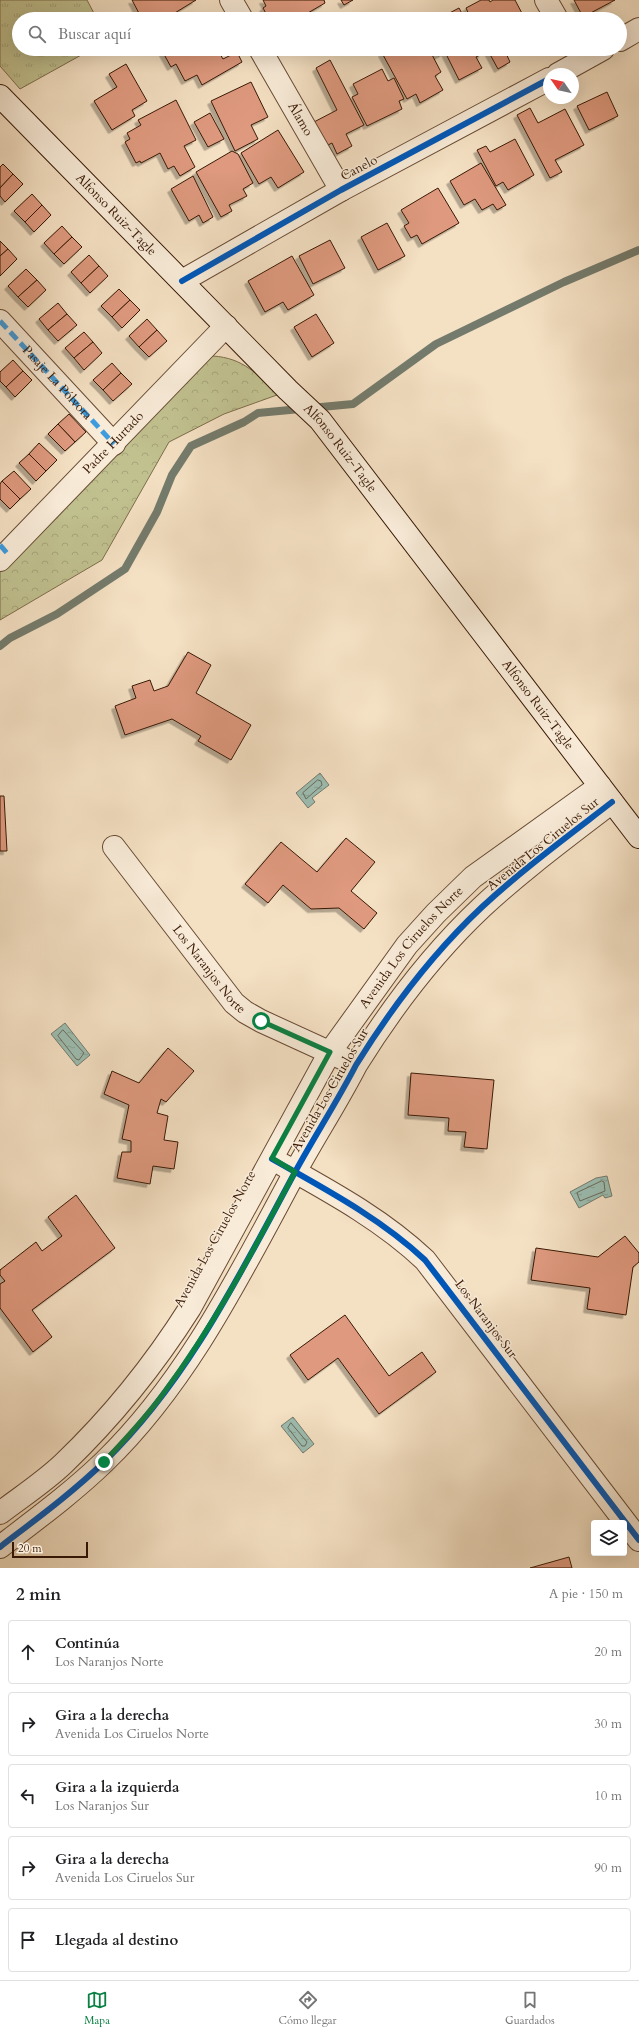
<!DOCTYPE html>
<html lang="es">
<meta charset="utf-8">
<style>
body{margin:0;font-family:Cardo,serif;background:#f6f6f6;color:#202124}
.controls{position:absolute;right:12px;bottom:12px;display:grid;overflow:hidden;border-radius:4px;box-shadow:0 4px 16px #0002}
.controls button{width:36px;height:36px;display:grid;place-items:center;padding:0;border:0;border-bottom:1px solid #e0e0e0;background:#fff;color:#202124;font:20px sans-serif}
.compass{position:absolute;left:543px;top:68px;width:36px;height:36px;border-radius:50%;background:#fff;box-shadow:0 4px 16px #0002;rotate:304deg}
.scale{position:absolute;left:12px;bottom:10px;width:76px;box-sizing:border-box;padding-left:4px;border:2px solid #391905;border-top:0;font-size:11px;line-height:14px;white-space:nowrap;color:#391905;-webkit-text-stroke:3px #f8ebd8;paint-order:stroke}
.stop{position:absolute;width:12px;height:12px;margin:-9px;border:3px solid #0b8043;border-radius:50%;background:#fff}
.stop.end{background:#0b8043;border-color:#fff;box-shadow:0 1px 4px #0008}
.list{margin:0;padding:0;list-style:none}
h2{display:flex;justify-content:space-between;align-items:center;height:52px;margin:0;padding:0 16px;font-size:17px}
h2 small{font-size:13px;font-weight:400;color:#757577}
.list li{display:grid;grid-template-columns:26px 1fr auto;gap:12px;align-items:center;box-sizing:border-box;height:64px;margin:0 8px 8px;padding:0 8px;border:1px solid #e0e0e0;border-radius:4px}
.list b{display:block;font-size:15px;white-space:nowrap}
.list p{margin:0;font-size:13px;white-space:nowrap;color:#757577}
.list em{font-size:13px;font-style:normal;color:#757577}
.icon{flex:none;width:22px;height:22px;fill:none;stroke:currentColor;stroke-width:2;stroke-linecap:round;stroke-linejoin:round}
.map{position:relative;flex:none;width:639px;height:1568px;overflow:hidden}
.search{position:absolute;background:#fff;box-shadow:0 4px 16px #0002;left:12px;right:12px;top:12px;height:44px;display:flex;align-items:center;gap:10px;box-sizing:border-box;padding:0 14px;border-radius:22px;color:#757577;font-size:15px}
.sheet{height:412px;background:#fff}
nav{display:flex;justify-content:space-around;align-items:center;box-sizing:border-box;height:56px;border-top:1px solid #e0e0e0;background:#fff;font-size:11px;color:#757577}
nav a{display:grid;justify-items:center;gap:2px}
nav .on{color:#0b8043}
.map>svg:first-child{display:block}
.grass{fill:url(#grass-tufts);stroke:#7d6d4a}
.forest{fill:url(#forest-crowns);stroke:#7d6d4a}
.water{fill:url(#water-ripples);stroke:#747b6c}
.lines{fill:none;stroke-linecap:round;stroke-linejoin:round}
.shore{stroke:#6a6b5b;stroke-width:1}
.stream{stroke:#747b6c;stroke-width:8}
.building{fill:#de997e;stroke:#391905;filter:url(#shadow)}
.street-casing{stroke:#684b34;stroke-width:24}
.secondary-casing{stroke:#391905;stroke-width:24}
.street{stroke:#f8ebd8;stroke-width:22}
.secondary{stroke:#f8ebd8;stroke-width:22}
.quiet{stroke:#3e9bdd;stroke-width:5;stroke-dasharray:10 5;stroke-linecap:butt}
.cycleway-casing{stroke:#f8ebd8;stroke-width:8}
.cycleway{stroke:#0057b8;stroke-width:6}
.route{stroke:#0b8043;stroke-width:5}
.labels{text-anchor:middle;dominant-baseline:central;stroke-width:3;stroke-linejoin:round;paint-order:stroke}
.street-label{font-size:13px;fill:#391905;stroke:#f8ebd8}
</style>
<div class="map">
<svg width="639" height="1568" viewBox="0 0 639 1568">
<defs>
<pattern id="grass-tufts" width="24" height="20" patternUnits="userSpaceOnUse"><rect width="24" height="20" fill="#c1c190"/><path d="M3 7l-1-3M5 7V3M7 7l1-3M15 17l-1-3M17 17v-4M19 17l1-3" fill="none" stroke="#a7a57b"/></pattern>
<pattern id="forest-crowns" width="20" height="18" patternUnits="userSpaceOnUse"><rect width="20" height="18" fill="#c1c190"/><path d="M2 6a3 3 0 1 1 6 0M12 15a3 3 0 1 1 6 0" fill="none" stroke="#a7a57b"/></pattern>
<pattern id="water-ripples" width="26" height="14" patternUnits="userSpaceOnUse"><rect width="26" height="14" fill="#9cbdb1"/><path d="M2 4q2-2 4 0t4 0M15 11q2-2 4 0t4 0" fill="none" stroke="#87a297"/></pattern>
<filter id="shadow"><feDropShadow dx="-3.5" dy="3.5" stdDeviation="0" flood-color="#0004"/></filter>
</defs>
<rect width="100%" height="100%" fill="#f4e0c3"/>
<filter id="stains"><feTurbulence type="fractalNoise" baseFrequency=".005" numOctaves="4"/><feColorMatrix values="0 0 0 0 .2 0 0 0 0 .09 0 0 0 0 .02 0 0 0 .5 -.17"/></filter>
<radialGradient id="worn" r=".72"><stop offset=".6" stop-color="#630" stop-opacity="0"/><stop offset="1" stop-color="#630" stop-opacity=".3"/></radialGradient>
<path class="grass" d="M0,0H87L97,19H19V49H92L20,89L0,66Z"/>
<path class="forest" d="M213,356C243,358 258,374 277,395L224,414L169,442L102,560L0,620V572L199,364Z"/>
<g class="water">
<path d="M320,773L329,785L312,798L315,802L308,808L296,793Z"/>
<path d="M65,1023L90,1055L77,1066L51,1034Z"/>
<path d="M607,1176L612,1196L605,1198L603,1195L579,1208L570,1192L596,1178Z"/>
<path d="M293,1417L314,1444L303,1453L281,1426Z"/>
</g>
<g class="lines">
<g class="shore">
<path d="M318,780L321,781L322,785L306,799L303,793Z"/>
<path d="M63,1030L84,1053L79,1060L76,1059L58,1036Z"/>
<path d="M602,1181L604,1182L605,1191L580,1201L577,1193Z"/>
<path d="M291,1423L307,1442L305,1446H302L288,1428Z"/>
</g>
<path class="stream" d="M0,646L10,638L57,614L125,569L157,512L172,475L191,446L244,422L258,413L353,404L436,344L564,282L639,250"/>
</g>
<g class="building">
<path d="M132,0H196L165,19H159L155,13L142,19Z"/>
<path d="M263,0H324L325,3L301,17L302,19H269L263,8L266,6Z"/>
<path d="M341,0H353L344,5Z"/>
<path d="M481,0H489L490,2L493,0H515L525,19H471L466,8Z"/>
<path d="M574,0H615L583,17Z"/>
<path d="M459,8L465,19H438Z"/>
<path d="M198,14L201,19H189Z"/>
<path d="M161,49H217L223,59L237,52L242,62L202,85L197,75L185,81L176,64L171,67Z"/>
<path d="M388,49H396L399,54L407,49H429L441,72L435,76L443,90L420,103L416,94L407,99L382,53Z"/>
<path d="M434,49H480L482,54L476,57L482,68L459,80L445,52L438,56Z"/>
<path d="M487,49H504L510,62L498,69Z"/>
<path d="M330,60L364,125L346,134L352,146L337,154L332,143L324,147L312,123L337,110L316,68Z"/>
<path d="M126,64L147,101L132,110L135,116L112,130L94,101L117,87L109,74Z"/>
<path d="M382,69L388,81L394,78L404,99L399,101L402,109L367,126L352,97L358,94L353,84Z"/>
<path d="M251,82L268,117L251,125L258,139L235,151L211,101Z"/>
<path d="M607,92L618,116L589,130L577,106Z"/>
<path d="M176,100L196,140L184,146L195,167L180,176L174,166L168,169L160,153L141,163L140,161L136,163L125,142L130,139L127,133L141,125L138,120Z"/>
<path d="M530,108L538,123L565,109L584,145L555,160L562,172L550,178L517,115Z"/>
<path d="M210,113L224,139L208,147L194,122Z"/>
<path d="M278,130L304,172L278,188L271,177L259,184L241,153Z"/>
<path d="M515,139L534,175L508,190L503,182L496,186L477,150L486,146L490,152Z"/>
<path d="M232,151L238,154L253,183L243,189L247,196L229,205L232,211L221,217L196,172Z"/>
<path d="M481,163L506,205L497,210L493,204L482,210L475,199L464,205L450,181Z"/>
<path d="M3,164L13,174L0,188V167Z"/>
<path d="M13,174L23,184L5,202L0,196V188Z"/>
<path d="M193,176L213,217L203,223L199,215L189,221L171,189Z"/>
<path d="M438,188L459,223L422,244L417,235L411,238L404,226L409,223L401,210Z"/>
<path d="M32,194L42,205L25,222L14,211Z"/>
<path d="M42,205L51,215L34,232L25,222Z"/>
<path d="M387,223L405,256L378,270L361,237Z"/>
<path d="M62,226L72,237L54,254L44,243Z"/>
<path d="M72,237L82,247L64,264L54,254Z"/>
<path d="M330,240L345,268L313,284L299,256Z"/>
<path d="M0,241L8,249L0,256Z"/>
<path d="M8,249L17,259L0,276V256Z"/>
<path d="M89,255L99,266L81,283L71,272Z"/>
<path d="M292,256L314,295L288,310L283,302L265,312L248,281Z"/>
<path d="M99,266L108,276L90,293L81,283Z"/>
<path d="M26,269L37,280L18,297L8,286Z"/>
<path d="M37,280L46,290L28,307L18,297Z"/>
<path d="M119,289L130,300L112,317L101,306Z"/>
<path d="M130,300L140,310L122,328L112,317Z"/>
<path d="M58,303L67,314L48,330L39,319Z"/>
<path d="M67,314L77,325L58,341L48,330Z"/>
<path d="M316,314L334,343L312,357L294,327Z"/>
<path d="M147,319L157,330L139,347L129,336Z"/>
<path d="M157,330L167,341L149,357L139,347Z"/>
<path d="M84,332L93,342L74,358L65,348Z"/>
<path d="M93,342L102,353L84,370L74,358Z"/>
<path d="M13,360L23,371L6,387L0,381V372Z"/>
<path d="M112,363L121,373L103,390L93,380Z"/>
<path d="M23,371L32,380L15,397L6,387Z"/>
<path d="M121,373L132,384L113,401L103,390Z"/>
<path d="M69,414L86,432L75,442L58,424Z"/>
<path d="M58,424L75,442L65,451L48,434Z"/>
<path d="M39,443L57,460L46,471L29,454Z"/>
<path d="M29,454L46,471L36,481L19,463Z"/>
<path d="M14,471L31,489L20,499L2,481Z"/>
<path d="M2,481L20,499L10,509L0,499V484Z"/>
<path d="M188,652L211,665L196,693L251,725L231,760L198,741L201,736L172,719L125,735L115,706L136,698L132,686L150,680L154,691L168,686Z"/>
<path d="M0,796H4L7,851H0Z"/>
<path d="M346,838L375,862L351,891L377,913L364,929L339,908L311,909L283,885L268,903L245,884L281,842L317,872Z"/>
<path d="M168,1048L194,1071L166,1102L161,1099L157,1113L168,1116L164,1140L178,1142L174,1169L153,1166L150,1184L117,1178L122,1152H131V1141L122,1139L129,1105L104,1094L112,1071L139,1083Z"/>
<path d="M411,1073L494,1080L487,1149L464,1147L466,1132L448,1131L449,1118L408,1115Z"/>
<path d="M76,1195L115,1248L32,1310L52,1337L33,1352L0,1308V1284L5,1281L0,1275V1270L36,1242L42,1251L62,1236L48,1217Z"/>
<path d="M625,1236L639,1253V1262L633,1267L626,1315L587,1309L590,1288L531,1280L536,1248L598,1257Z"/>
<path d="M345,1315L389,1376L422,1352L436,1372L379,1414L338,1358L308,1380L290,1355Z"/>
<path d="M569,1557L572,1568H530Z"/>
</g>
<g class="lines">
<g class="street-casing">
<g id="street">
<path d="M231,0L242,19"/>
<path d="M546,0L557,19"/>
<path d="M620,40L639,29"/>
<path id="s1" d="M260,49L341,190"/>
<path d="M558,74L603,49"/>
<path d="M182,281L341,190L549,79"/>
<path d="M0,321L114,444"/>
<path id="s2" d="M0,560L226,326"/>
<path id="s3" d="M114,847L234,1003L245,1012L261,1021L344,1059"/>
<path d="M283,1165C333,1193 384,1221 425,1260L639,1540"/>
<path id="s4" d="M0,1513C21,1497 44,1482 63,1464C111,1418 154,1365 190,1308L330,1052L407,945L436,913L473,877L600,786"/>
<path d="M0,1547C35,1520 72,1493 104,1462C187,1382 240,1274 294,1174C314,1137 337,1102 356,1065C392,1007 433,953 482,907C523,869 568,836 612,802"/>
</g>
</g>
<g class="secondary-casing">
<g id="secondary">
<path id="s5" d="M0,96L288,390L320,420L639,837"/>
</g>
</g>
<use href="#street" class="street"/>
<use href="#secondary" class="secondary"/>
<g class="quiet">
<path id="s6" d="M0,321L114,444"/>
<path d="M0,545L7,553"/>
</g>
<g class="cycleway-casing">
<g id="cycleway">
<path d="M182,281L341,190L549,79"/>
<path d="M272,1159C325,1189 380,1218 425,1260L639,1540"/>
<path d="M0,1547C35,1520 72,1493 104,1462C187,1382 240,1274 294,1174C314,1137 337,1102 356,1065C392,1007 433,953 482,907C523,869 568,836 612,802"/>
</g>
</g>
<use href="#cycleway" class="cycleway"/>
</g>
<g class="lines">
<path class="route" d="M104,1462C125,1439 147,1417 165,1391C216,1323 255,1247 295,1172L272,1158L330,1052L261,1021"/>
</g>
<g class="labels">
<g class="street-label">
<text stroke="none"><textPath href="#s1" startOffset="81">Álamo</textPath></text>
<text transform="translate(359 168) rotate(-28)">Canelo</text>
<text stroke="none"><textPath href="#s5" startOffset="166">Alfonso Ruiz-Tagle</textPath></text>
<text stroke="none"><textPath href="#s6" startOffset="84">Pasaje La Pólvora</textPath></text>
<text stroke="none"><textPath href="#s2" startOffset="163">Padre Hurtado</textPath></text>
<text stroke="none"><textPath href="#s5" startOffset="490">Alfonso Ruiz-Tagle</textPath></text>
<text stroke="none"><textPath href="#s5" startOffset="814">Alfonso Ruiz-Tagle</textPath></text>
<text transform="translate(543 844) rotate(-39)">Avenida Los Ciruelos Sur</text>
<text stroke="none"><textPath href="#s4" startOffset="706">Avenida Los Ciruelos Norte</textPath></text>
<text stroke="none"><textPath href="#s3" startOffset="155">Los Naranjos Norte</textPath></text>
<text transform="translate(330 1090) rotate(-60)">Avenida Los Ciruelos Sur</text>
<text transform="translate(215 1239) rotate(-61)">Avenida Los Ciruelos Norte</text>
<text transform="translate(486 1319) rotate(53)">Los Naranjos Sur</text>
</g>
</g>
<rect width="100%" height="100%" filter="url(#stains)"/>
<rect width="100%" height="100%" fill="url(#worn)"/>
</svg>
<div class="controls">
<button><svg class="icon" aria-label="layers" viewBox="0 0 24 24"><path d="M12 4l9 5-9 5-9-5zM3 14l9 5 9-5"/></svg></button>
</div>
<svg class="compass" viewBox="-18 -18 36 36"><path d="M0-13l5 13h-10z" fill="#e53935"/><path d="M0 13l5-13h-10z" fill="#757577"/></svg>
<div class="scale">20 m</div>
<div class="stop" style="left:261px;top:1021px"></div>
<div class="stop end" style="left:104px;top:1462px"></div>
<div class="search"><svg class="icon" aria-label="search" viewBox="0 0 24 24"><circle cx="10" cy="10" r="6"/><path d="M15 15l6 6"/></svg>Buscar aquí</div>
</div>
<section class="sheet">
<h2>2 min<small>A pie · 150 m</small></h2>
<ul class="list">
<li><svg class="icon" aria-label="ahead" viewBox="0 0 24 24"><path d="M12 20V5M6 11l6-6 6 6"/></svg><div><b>Continúa</b><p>Los Naranjos Norte</p></div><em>20 m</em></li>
<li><svg class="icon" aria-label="right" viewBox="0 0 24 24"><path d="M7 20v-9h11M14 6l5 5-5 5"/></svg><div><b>Gira a la derecha</b><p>Avenida Los Ciruelos Norte</p></div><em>30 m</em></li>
<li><svg class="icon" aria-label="left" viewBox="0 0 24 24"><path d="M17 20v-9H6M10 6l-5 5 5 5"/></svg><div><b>Gira a la izquierda</b><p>Los Naranjos Sur</p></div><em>10 m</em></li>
<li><svg class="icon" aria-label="right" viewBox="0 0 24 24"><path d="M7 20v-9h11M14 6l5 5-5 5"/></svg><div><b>Gira a la derecha</b><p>Avenida Los Ciruelos Sur</p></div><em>90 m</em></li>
<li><svg class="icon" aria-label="arrive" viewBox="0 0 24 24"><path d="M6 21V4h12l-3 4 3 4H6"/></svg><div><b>Llegada al destino</b></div></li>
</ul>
</section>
<nav>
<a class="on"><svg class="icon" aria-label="map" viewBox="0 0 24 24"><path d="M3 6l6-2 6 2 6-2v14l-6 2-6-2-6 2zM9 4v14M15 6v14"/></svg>Mapa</a>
<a><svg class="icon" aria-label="directions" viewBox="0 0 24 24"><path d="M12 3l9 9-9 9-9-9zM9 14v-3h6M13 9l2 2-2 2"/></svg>Cómo llegar</a>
<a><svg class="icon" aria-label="saved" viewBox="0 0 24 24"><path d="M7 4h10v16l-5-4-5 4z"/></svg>Guardados</a>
</nav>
